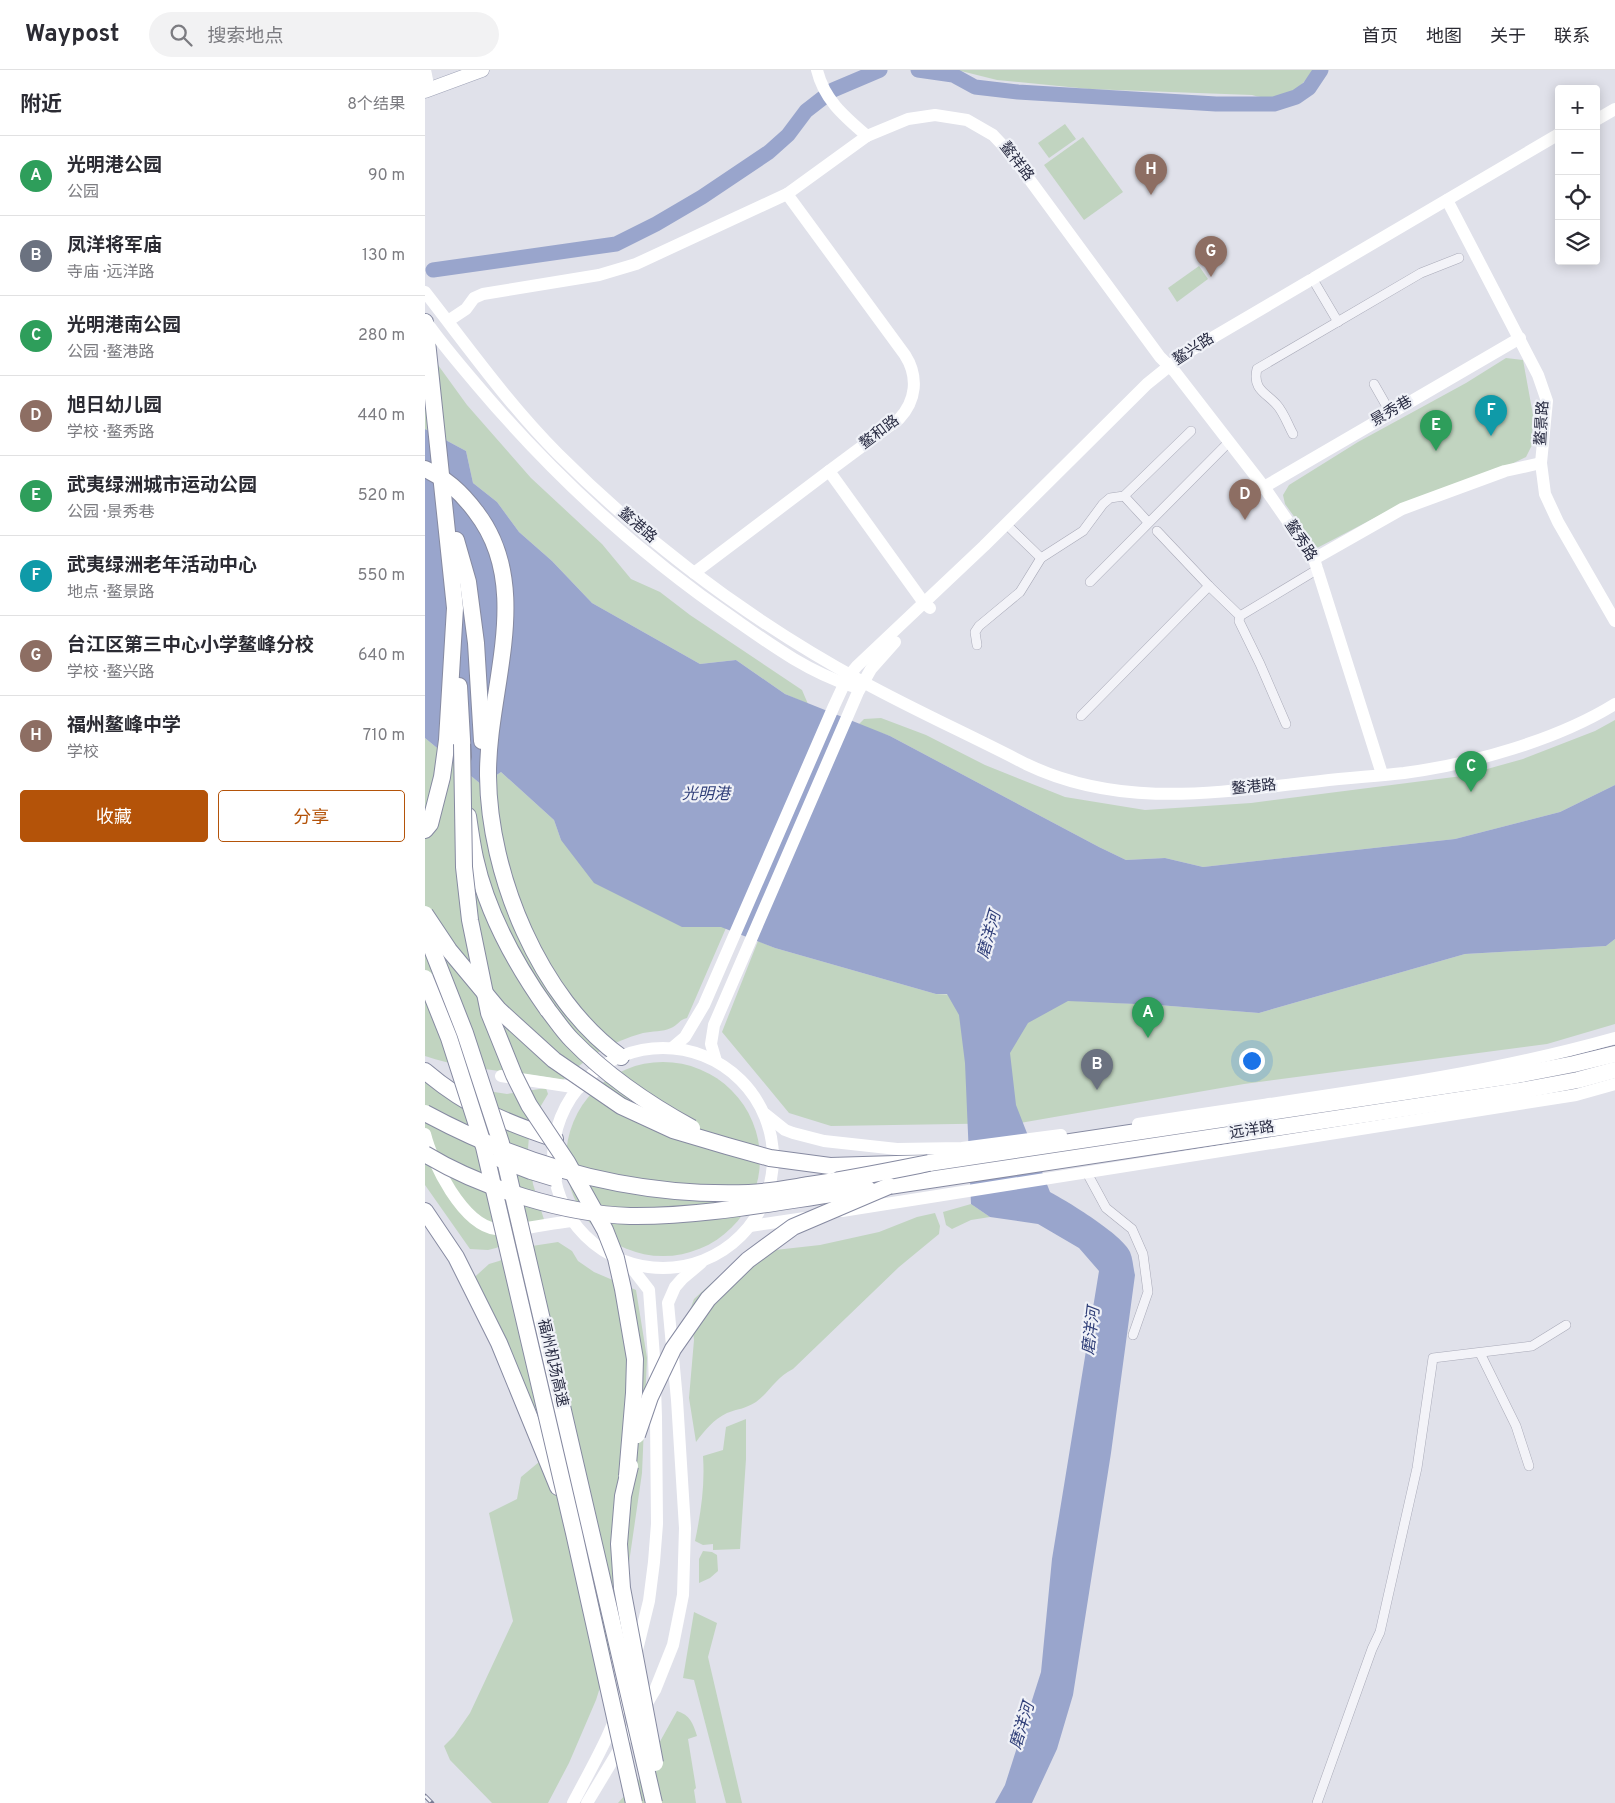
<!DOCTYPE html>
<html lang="zh">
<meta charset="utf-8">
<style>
body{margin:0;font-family:Overpass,"Noto Sans SC",sans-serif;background:#f2f2f3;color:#2b2b33}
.controls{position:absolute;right:15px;top:15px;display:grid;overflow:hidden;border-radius:5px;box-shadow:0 2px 12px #0003}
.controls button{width:45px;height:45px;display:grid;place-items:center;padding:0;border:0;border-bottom:1px solid #e1e1e2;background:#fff;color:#2b2b33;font:25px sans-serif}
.you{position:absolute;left:826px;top:990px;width:18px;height:18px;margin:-12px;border:4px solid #fff;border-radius:50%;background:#1a73e8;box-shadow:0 0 0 8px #1a73e833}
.badge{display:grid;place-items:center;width:32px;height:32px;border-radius:50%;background:#b45309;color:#fff;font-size:16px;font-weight:700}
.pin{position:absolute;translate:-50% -41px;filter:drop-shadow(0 1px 2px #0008)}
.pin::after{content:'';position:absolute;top:26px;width:18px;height:15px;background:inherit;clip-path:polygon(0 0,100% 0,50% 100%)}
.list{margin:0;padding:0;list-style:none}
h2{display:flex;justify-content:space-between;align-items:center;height:65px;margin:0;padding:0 20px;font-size:21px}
h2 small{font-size:16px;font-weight:400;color:#7c7c81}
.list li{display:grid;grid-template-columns:32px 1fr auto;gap:15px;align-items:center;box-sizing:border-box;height:80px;padding:0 20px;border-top:1px solid #e1e1e2}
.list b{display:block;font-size:19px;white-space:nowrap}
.list p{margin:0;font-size:16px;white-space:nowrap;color:#7c7c81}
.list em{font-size:16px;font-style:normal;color:#7c7c81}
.actions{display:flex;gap:10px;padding:15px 20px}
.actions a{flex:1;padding:11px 0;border:1px solid #b45309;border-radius:5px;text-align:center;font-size:18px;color:#b45309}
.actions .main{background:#b45309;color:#fff}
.icon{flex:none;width:28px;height:28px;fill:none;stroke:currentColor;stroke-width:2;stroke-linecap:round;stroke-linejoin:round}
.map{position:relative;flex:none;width:1190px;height:1733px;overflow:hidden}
header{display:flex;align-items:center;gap:30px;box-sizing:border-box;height:70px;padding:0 25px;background:#fff;border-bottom:1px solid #e1e1e2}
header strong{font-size:24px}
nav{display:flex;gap:28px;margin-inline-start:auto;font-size:18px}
.search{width:350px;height:45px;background:#f2f2f3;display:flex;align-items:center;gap:12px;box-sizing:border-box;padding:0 18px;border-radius:28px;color:#7c7c81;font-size:19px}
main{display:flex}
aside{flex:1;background:#fff}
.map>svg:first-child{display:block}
.green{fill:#c1d4c0}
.water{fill:#99a5cc}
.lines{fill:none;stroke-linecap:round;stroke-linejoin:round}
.river{stroke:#99a5cc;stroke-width:15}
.street-casing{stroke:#a9aab8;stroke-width:10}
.primary-casing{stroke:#9ea2b6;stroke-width:15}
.highway-casing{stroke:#868aa1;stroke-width:18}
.street{stroke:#f3f3f8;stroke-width:9}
.secondary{stroke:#fff;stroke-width:12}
.primary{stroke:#fff;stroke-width:14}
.highway{stroke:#fff;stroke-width:16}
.rail-casing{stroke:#787c94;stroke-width:4.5}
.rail{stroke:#eff1f7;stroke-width:2.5;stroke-dasharray:8;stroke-linecap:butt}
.highway-bridge-casing{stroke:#868aa1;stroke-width:18;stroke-linecap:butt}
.highway-bridge{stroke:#fff;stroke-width:16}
.labels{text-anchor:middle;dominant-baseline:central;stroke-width:4.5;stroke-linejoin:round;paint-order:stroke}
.street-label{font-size:15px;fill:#282b42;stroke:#eff1f7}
.water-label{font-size:16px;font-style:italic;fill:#2f3e78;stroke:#eff1f7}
</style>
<header>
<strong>Waypost</strong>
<div class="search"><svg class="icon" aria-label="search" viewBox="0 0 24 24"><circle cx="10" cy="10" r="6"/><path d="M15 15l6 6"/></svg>搜索地点</div>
<nav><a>首页</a><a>地图</a><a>关于</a><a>联系</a></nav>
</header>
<main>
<aside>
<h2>附近<small>8个结果</small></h2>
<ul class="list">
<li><span class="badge" style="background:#2e9e5b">A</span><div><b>光明港公园</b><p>公园</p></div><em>90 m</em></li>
<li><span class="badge" style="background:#6b7280">B</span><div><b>凤洋将军庙</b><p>寺庙 · 远洋路</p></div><em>130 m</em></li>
<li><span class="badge" style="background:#2e9e5b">C</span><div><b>光明港南公园</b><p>公园 · 鳌港路</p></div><em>280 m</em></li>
<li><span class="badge" style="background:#8d6e63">D</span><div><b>旭日幼儿园</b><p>学校 · 鳌秀路</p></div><em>440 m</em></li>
<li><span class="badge" style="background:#2e9e5b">E</span><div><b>武夷绿洲城市运动公园</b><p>公园 · 景秀巷</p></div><em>520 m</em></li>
<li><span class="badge" style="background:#0f9aa8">F</span><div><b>武夷绿洲老年活动中心</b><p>地点 · 鳌景路</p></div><em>550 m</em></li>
<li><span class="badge" style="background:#8d6e63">G</span><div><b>台江区第三中心小学鳌峰分校</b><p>学校 · 鳌兴路</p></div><em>640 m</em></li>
<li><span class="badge" style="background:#8d6e63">H</span><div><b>福州鳌峰中学</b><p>学校</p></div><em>710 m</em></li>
</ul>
<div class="actions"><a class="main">收藏</a><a>分享</a></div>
</aside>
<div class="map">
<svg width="1190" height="1733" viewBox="0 0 1190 1733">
<rect width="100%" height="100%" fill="#e0e1ea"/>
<g class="green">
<path d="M532,0H888C873,23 854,33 827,25L664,19L572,10Z"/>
<path d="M640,54L651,69L624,88L613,73Z"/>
<path d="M658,67L698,122L659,150L619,95Z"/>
<path d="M774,196L783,209L752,232L743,218Z"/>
<path d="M0,277L42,335L106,408L177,474L206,509L235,522L265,545L377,620L383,634L360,624L311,590L275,594L167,533L127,491L94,462L72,432L48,413L41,381L0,359Z"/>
<path d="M1081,288L1098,290L1108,345L1107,375L1101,387L1074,400L959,443L892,478L860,434L858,425L864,415L933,372L1041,313Z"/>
<path d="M456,648L501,665L560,695L640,727L720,740L826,733L1037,706L1098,689L1170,661L1190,650V715L1135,742L1030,769L778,797L740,788L701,790L674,777L465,666L433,655L439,649Z"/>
<path d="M0,668L57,715L76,702L129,750L136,770L301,858L262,948C255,949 252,956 246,958C238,962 227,961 218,963C187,971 161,988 138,1010C92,1001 44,1001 0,986Z"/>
<path d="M1190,869V954L1122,974L819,1014L595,1053L406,1056L364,1043L297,962L333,871L350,878L511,924L733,935L834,943L1040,884L1181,876Z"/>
<circle cx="238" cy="1089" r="97"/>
<path d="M0,1006L25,1015L82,1024L121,1018L123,1024L105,1054L103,1079L108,1114L121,1156L71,1178L63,1180L45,1179L0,1115Z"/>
<path d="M546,1134L565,1147L546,1150L527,1159L521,1155L518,1142Z"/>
<path d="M510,1143L515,1156L514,1164L474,1197L368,1299C350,1308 345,1322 331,1332C320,1339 312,1339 302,1343C288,1350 280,1360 271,1372L264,1328L269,1270L265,1240L269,1229L292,1208L350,1180L395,1175L454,1162L492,1147Z"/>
<path d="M133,1172L147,1181L153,1191L169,1202L211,1220L222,1288L217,1403L195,1555L171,1630L144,1693L123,1733H67L25,1690L19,1676L29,1666L45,1643L88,1551L64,1443L92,1429L96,1407L114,1392L100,1351L42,1214L64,1194L74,1191L107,1176Z"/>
<path d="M321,1349V1389L315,1479L288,1480V1474L278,1475L270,1471C276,1442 280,1416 278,1386L298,1380L301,1357Z"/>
<path d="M278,1481L287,1482L292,1485L293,1501L285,1508L274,1513V1489Z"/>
<path d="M269,1542L292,1553L283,1587L317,1733H301L269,1610L258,1608Z"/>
<path d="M252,1641C265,1645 268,1653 272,1666L263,1669L271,1718L269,1720L271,1733H193L213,1711Z"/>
</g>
<path class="water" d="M0,359L41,381L48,413L72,432L94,462L127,491L167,533L275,594L311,590L360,624L465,666L674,777L701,790L740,788L778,797L1030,769L1135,742L1190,715V869L1181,876L1040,884L834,943L733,935L643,931L603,953L585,983L591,1035L625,1122C642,1131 698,1165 705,1182C708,1189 708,1197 710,1205L686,1383L648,1625L632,1679L607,1733H570L580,1715L616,1602L627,1489L674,1201L654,1178L613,1154L565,1147L546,1134L540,993L534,945L522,924H511L350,878L296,857H257L169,813L136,770L129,750L76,702L57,715L0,668Z"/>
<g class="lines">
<g class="river">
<path d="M493,0L528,5L550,17L593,22L791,34H849L871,27L884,18L896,0"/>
<path d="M8,200L191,174L231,154L277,127L344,82L363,65L381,41L408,20L455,0"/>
</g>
<g class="street-casing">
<g id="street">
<path d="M887,208L913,252"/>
<path d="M949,314L965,342"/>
<path d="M868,364C863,355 859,343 852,335C842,323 827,320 832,299L996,203L1034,188"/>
<path d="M699,426L723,452"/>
<path d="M581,454L616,488"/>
<path d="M732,461L784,516L815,546L814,551L835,594L861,654"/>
<path d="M665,512L804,372"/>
<path d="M815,546L893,499"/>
<path d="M552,575L550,562L554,556L595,522L616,488L658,461L678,434L685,428L699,426L766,361"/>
<path d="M656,646L784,516"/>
<path d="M662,1103L681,1138L707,1159L718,1184L723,1222L708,1265"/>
<path d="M1055,1283L1091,1356L1104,1396"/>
<path d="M892,1733L947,1579L955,1562L992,1398L1008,1288L1107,1276L1141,1255"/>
</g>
</g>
<g class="primary-casing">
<path id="primary" d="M0,21L57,0"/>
</g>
<g class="highway-casing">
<g id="highway">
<path d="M0,252L30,538L22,670L17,707L5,754L0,760"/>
<path d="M0,399C21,408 37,423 51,442C110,518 62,619 63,706C64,804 114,928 196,987"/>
<path d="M31,470L43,512L51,573L57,671"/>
<path d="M34,616L38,687"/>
<path d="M43,746C45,760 47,774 50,788C62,843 91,895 123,940"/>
<path d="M0,1001C41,1036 79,1052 130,1069"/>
<path d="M405,1096L504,1093L1092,1005L1149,994L1190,984"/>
<path d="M464,1116L1094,1021L1153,1010L1190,1000"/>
<path d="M0,1141L31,1187L74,1273L133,1417"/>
</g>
</g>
<use href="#street" class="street"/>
<g class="secondary">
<path d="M0,0L4,20"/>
<path d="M392,0C399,30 420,47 442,66"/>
<path d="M1171,50L1190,39"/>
<path d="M362,124L480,285C494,307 491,331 474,349L404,401L499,533L505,538"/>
<path d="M1022,130L1113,305L1122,331L1116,393L1120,424L1133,452L1190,551"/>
<path d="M0,222C43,277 84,335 133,384C223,474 326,551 438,612C491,641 547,666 601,694C697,740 794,722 896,711C923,708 951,706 979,703C1047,694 1132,670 1190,634"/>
<path d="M0,250C16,273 34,294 52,315C128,405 215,485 312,551C349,577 384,602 427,616"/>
<path d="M23,251L41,239L49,228L58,224L174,205L211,194L362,124L442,66L483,49L510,45L542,50L568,65L585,83L735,287L750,302L839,417L889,489L957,704"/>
<path d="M839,417L1095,268"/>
<path d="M889,489L977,439L1080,401L1116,393"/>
<path d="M269,503L404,401"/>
<path d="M247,978L260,967L279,935L409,636L422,608L432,596L559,476L722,314L758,285L1134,64"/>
<circle cx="238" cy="1088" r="110"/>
<path d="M291,991L286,974L289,955L433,622L446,599L470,572"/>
<path d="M76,1006L154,1018"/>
<path d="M340,1044L360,1060L368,1063L399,1071L472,1079L537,1078L636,1065"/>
<path d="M713,1054C872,1028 1034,1012 1190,968"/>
<path d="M0,1064C7,1093 38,1155 71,1159C96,1162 122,1153 148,1151"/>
<path d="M417,1141L1151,1025L1190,1014"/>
<path d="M325,1156L380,1148"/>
<path d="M203,1193L224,1220L229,1287L231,1347L232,1454L229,1492L224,1531L211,1584"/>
<path d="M148,1733C168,1695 190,1657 202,1615"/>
<path d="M162,1733L230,1620L248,1575L258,1525L260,1458L252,1330L243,1233L250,1217L257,1209L276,1193"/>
</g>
<use href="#primary" class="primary"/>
<use href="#highway" class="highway"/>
<g class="rail-casing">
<path id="rail" d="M0,1726L7,1733"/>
</g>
<use href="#rail" class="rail"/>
<g class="highway-bridge-casing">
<g id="highway-bridge">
<path d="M37,674L39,797L45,850L64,943L89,1005L104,1035L142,1092L180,1160L191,1188L198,1219L210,1289L209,1323L202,1406"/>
<path d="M0,844L24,880L74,940L129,990L196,1036L248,1060L302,1076L345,1088L405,1096"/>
<path d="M0,861L40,963L76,1073L229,1733"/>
<path d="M0,908L24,968L59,1077L149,1463L209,1733"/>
<path d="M123,940C131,950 138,961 147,970C182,1006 223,1034 267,1058"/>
<path d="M0,1043C100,1097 210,1127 324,1123C344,1122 365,1118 384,1115C425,1109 464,1101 504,1093"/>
<path d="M0,1084C56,1118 140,1144 205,1146C285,1147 364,1129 443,1119"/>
<path d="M75,1089L106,1101L129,1108"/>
<path d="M212,1365L225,1327L248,1279L283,1229L323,1190L368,1157L464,1116"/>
<path d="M205,1396L198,1426L194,1474L197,1518L230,1693"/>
</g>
</g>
<use href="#highway-bridge" class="highway-bridge"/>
</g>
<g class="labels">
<g class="street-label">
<text transform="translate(591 92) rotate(52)">鳌祥路</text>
<text transform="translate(769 280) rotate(-33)">鳌兴路</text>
<text transform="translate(967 342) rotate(-30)">景秀巷</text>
<text transform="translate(1118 353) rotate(-87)">鳌景路</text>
<text transform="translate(455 363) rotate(-37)">鳌和路</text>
<text transform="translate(212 456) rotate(41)">鳌港路</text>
<text transform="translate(875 471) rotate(57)">鳌秀路</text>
<text transform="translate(829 718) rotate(-6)">鳌港路</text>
<text transform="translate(827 1061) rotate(-9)">远洋路</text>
<text transform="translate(127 1293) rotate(77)">福州机场高速</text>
</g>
<g class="water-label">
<text x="281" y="725">光明港</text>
<text transform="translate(565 865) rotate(-74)">磨洋河</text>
<text transform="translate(667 1261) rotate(-83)">磨洋河</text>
<text transform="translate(598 1656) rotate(-73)">磨洋河</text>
</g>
</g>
</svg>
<div class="controls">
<button>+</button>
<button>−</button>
<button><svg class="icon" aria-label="locate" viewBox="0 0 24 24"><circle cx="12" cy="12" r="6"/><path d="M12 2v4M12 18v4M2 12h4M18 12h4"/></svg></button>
<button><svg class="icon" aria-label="layers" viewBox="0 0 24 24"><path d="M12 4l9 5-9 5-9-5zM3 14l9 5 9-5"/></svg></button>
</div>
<div class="you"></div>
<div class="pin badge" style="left:723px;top:968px;background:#2e9e5b">A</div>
<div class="pin badge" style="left:672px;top:1020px;background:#6b7280">B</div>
<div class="pin badge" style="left:1046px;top:722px;background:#2e9e5b">C</div>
<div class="pin badge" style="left:820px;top:450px;background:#8d6e63">D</div>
<div class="pin badge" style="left:1011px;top:381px;background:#2e9e5b">E</div>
<div class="pin badge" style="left:1066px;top:366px;background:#0f9aa8">F</div>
<div class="pin badge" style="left:786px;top:207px;background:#8d6e63">G</div>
<div class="pin badge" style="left:726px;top:125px;background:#8d6e63">H</div>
</div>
</main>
